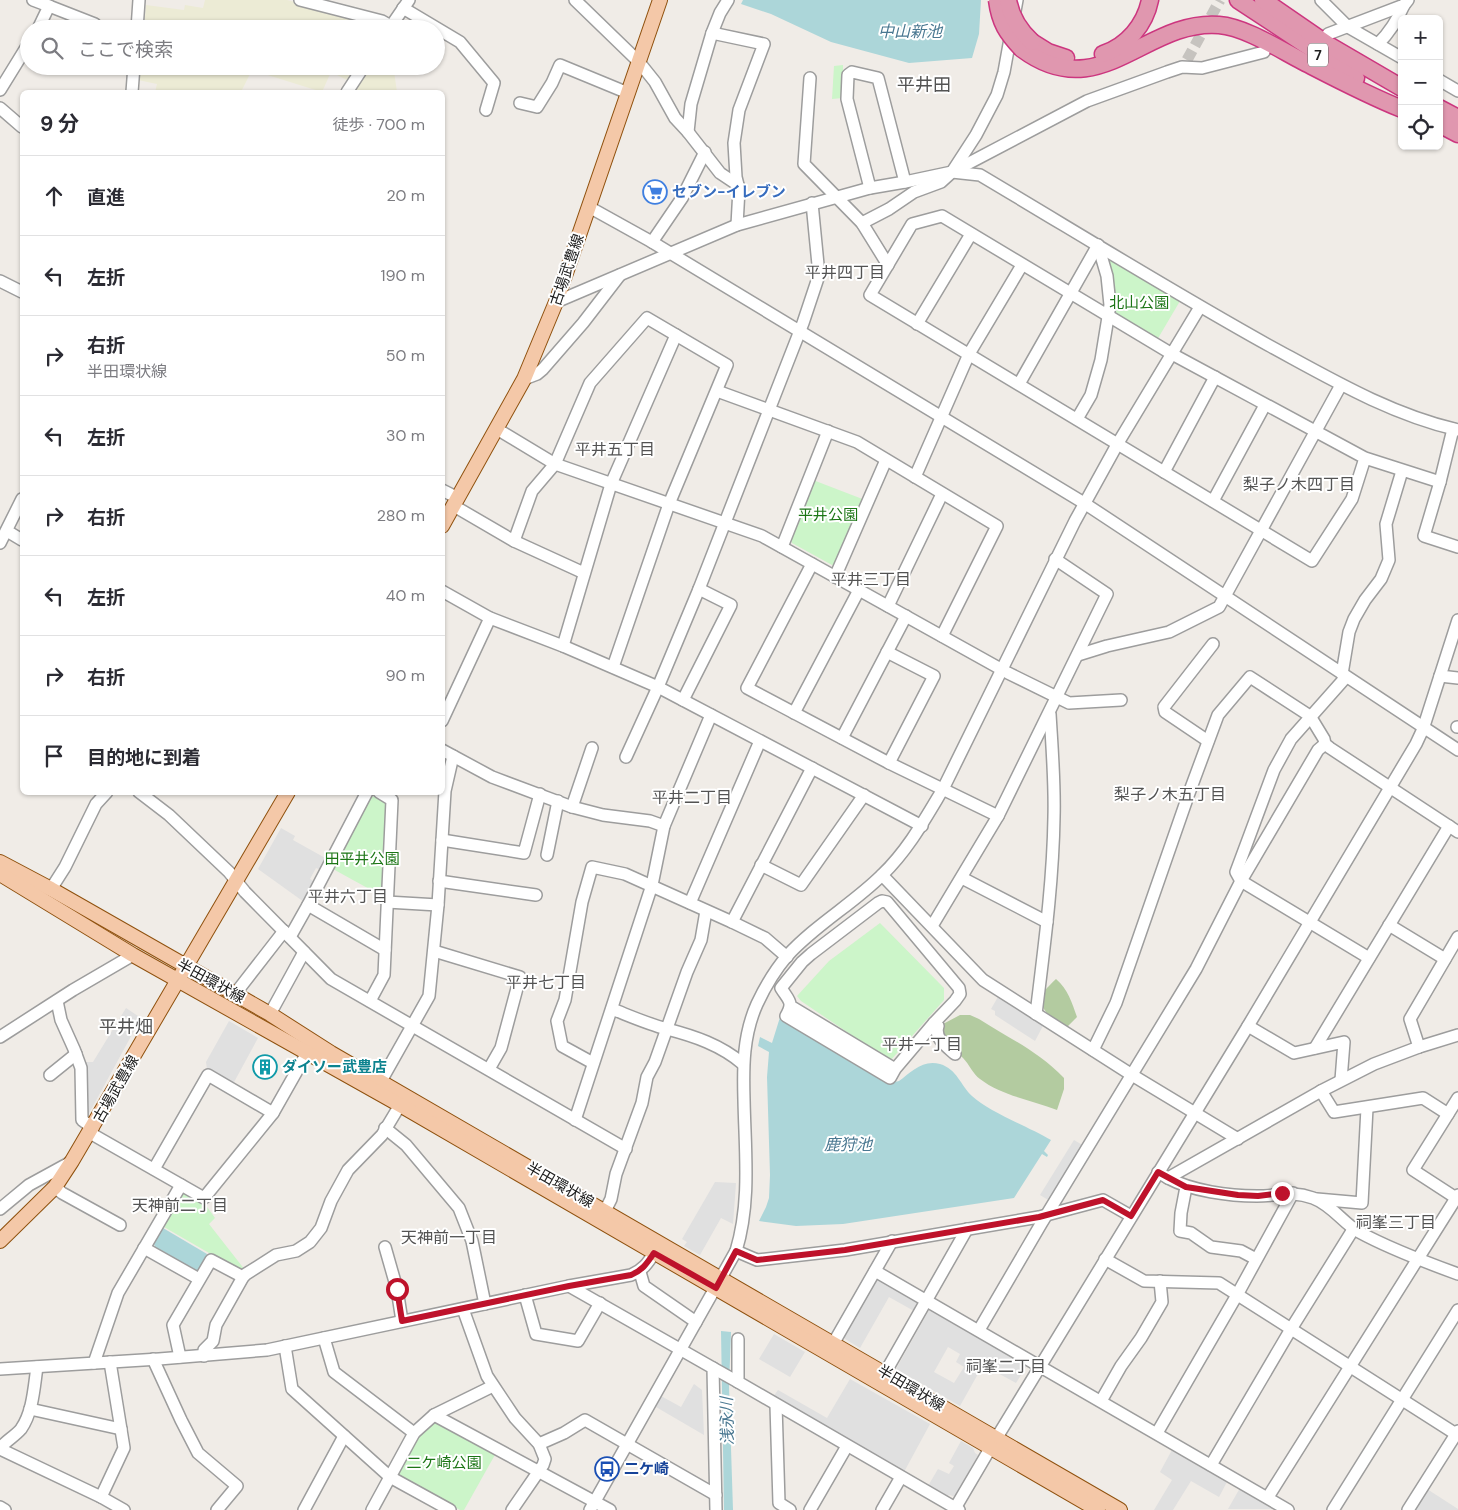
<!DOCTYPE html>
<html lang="ja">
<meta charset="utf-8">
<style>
body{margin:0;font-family:"DM Sans","Noto Sans JP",sans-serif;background:#f2f2f3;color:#2b2b33}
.controls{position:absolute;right:15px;top:15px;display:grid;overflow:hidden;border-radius:8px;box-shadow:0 1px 4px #0004}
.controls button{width:45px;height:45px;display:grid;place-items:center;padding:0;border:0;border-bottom:1px solid #e1e1e2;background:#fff;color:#2b2b33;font:25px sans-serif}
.stop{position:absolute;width:15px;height:15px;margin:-11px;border:4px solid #be122b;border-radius:50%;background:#fff}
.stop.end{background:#be122b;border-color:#fff;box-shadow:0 1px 5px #0008}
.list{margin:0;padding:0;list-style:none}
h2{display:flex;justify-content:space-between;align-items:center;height:65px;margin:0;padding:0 20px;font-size:21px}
h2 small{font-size:16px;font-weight:400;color:#7c7c81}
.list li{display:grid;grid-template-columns:32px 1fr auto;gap:15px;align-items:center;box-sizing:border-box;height:80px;padding:0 20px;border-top:1px solid #e1e1e2}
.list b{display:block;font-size:19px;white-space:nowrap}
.list p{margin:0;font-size:16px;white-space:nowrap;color:#7c7c81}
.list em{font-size:16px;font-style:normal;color:#7c7c81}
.icon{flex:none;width:28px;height:28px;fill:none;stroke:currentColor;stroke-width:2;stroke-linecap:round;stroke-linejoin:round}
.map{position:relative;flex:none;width:1458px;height:1510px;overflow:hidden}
.search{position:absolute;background:#fff;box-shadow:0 1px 4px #0004;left:20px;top:20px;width:425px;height:55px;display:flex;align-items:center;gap:12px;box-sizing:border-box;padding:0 18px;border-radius:28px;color:#7c7c81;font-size:19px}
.panel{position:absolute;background:#fff;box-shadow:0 1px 4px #0004;left:20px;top:90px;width:425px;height:705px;border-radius:8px}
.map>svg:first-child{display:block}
.farmland{fill:#ecebd5}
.forest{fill:#b3cba0}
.park{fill:#ccf5c9}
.parking{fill:#e0e0e0;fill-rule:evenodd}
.water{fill:#acd6d9}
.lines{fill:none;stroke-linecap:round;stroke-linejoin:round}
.minor-tunnel{stroke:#c6c3bf;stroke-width:11;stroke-dasharray:11 5.5;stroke-linecap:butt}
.minor-casing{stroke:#9d9d9d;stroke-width:14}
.major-casing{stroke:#8f510e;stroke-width:16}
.highway-casing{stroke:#cc367f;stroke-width:19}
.minor{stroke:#fff;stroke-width:11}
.major{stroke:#f4c8a8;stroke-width:14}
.highway{stroke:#e097af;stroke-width:16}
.highway-bridge-casing{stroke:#cc367f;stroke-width:19;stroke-linecap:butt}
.highway-bridge{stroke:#e097af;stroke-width:16}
.route{stroke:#be122b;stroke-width:6}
.labels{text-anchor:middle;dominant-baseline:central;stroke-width:4;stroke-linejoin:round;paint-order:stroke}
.shield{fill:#fff;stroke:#636363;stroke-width:1}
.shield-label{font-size:14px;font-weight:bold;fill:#202020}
.shop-label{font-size:15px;font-weight:bold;fill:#366cbe;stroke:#fff;text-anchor:start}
.street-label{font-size:15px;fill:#202020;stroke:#fff}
.park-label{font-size:15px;fill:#1c7616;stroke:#fff}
.culture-label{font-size:15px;font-weight:bold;fill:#0d838f;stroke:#fff;text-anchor:start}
.transit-label{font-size:15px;font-weight:bold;fill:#164399;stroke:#fff;text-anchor:start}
.water-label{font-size:16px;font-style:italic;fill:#4a7891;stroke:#fff}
.neighbourhood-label{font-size:16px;fill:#535353;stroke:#fff}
.quarter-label{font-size:18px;fill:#535353;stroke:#fff}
</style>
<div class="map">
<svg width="1458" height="1510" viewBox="0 0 1458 1510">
<rect width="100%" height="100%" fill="#f0ece7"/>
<g class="farmland">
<path d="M205,0H287L377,22L385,29H144L146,5L184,10L185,5L203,8Z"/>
<path d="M140,66H359L349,81L331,72L322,92L252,70L241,92H155L157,84L138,80Z"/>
<path d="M370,66H386L394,71L397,92H352Z"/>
</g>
<g class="forest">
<path d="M1056,979C1068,989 1072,1003 1077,1017L1067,1027C1056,1020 1036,1011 1043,994C1045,989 1052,983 1056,979Z"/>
<path d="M960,1015H970L979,1019C1010,1039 1038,1051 1064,1078V1089L1057,1110C1032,1100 1002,1096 980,1079C973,1074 969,1064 963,1058C955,1050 947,1044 940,1036L943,1024Z"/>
</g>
<g class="park">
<path d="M843,65V98L832,99L834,66Z"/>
<path d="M1111,259L1180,301L1157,340L1115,314L1107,266Z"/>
<path d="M813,480L865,500L836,564L832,565L792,543L791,539Z"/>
<path d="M376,796L384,801L386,806L382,896L333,869L371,797Z"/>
<path d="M880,923L944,988V1000L890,1061L801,1001L797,996L829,961Z"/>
<path d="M185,1193L205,1204L215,1218L209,1224L245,1270L242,1272L164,1227L181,1195Z"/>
<path d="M433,1422H438L496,1453L464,1510H460L400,1477L398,1472L419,1435Z"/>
</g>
<g class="parking">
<path d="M281,828L295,836L293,840L327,859L321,870L316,868L310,879L315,882L304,902L258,869Z"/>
<path d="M999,995L1044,1024L1035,1041L995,1015V1011L991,1009Z"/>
<path d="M126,1008L141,1018L87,1117L82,1062H93Z"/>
<path d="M229,1021L258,1038L233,1084L207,1069L206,1062Z"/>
<path d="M1074,1140L1084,1146L1050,1201L1040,1195Z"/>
<path d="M715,1182L736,1183L733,1224L721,1218L700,1255L684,1246L687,1242L682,1239Z"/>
<path d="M880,1279L919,1301L914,1311L889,1297L860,1348L845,1339L843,1335L874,1280Z"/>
<path d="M930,1308L1025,1362L1026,1367L1016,1383L983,1365L960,1406L896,1369ZM948,1347L960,1354L956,1362L964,1367L954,1383L934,1372Z"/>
<path d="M774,1334L805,1352L790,1377L759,1359Z"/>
<path d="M850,1379L930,1424L904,1472L773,1397L778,1390L827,1418Z"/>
<path d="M694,1384L702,1390L704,1435L656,1407L661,1396L681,1407Z"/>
<path d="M961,1441L973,1448L975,1453L978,1455L955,1497L950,1495L944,1497L928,1486L938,1469L949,1474L954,1466L949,1463Z"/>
<path d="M1173,1448L1228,1480L1219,1497L1191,1481L1173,1510H1154L1172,1480L1160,1472Z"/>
<path d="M1240,1488L1276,1509H1228Z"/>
<path d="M1427,1489L1458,1509V1510H1414Z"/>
</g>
<g class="water">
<path d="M743,0H981L979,34L972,58L909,63L831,42L771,14L741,4Z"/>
<path d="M781,1014L895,1082L899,1081C911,1072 923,1059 940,1064C957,1069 961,1086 972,1096C989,1112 1029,1127 1051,1140L1044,1151L1048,1155L1047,1157L1042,1154L1014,1198L843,1224L796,1226L759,1221L766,1207L769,1198L770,1175L767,1077L769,1052L758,1046L760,1037L772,1043Z"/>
<path d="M163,1228L207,1254L198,1270H196L155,1247L154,1244Z"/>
<path d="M721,1331L731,1332L729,1386L733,1510H724Z"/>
</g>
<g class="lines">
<path class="minor-tunnel" d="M1187,60L1220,0"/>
<g class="minor-casing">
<g id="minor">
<path d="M33,0L49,6L38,29"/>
<path d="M300,0L382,21L391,26"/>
<path d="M575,0L639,62L655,82L675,118L688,132L720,173L738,185"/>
<path d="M1321,0L1348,27L1402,58"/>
<path d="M49,6L95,24"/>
<path d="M403,8L460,42L494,83L486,110"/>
<path d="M137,29L139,0"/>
<path d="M389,29L409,0"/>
<path d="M712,33L764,44L739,110L734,143L736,177L739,189L737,225"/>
<path d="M1328,34L1404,5L1408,0"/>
<path d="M1378,44C1390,32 1397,21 1404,5"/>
<path d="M810,78L804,164L862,223L888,265"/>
<path d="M1439,80L1458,91"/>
<path d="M0,90L29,43"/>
<path d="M132,92L134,66"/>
<path d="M347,92L364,66"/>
<path d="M520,103L537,107L552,83L560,65L628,93"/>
<path d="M0,108L22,127"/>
<path d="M688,132L691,104L712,33L720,13L728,0"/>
<path d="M952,172L980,175C1076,232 1171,291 1268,345C1329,378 1389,414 1458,430"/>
<path d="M870,188L847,99L848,75L852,72L878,78L905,182"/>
<path d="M589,207L652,242L1084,503L1458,750"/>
<path d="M862,223L889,209L914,192L941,182L952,172L976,135L997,95L1004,72L1017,0"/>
<path d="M652,242L682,198L705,152"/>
<path d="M0,281L22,292"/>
<path d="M556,302L737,225L870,188L905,182L952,172L1087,101L1167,72L1182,67L1202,68L1264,52"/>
<path d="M917,324L971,234"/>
<path d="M524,379L537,374L543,369L583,323L620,275"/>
<path d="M1019,384L1098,245"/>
<path d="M717,391L857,442L997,526L942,636"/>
<path d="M1077,419L1091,395L1101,360L1110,305L1107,276L1098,245"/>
<path d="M497,429L555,464L762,536L1008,673L1069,703L1121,700"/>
<path d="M1453,429L1440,482L1424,536L1458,547"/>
<path d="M1365,458L1352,499L1312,561L870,295L912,224L942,216L1172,354L1365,458L1440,482"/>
<path d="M1164,472L1215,377"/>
<path d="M915,477L969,354L1022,265"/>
<path d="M442,490L458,498"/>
<path d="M1213,501L1265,405"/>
<path d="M454,506L514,541L584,573"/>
<path d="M7,531L22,540"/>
<path d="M514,541L532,491L555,464L590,383L647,318L727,365L669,504L613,667"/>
<path d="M0,543L22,499"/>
<path d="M782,547L828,431"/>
<path d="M812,564L747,688L889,763L998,816"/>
<path d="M835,577L886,460"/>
<path d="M442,591L490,618L563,646L658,687L922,826"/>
<path d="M888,606L942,494"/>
<path d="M563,646L611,484L676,335"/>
<path d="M887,652L934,676L889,763"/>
<path d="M1078,655L1107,646L1169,632L1219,607L1341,385"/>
<path d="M1342,674L1349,632L1354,619L1365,600L1381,579L1389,560L1386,524L1402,471"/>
<path d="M1440,676L1458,678"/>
<path d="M1346,677L1291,739L1274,770L1236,872L1241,881L1369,958"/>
<path d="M683,700L731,605L699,589"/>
<path d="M794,713L859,590"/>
<path d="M442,721L490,618"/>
<path d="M1457,727H1458"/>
<path d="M842,738L906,616"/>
<path d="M1208,741L1165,712L1164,707L1213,644"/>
<path d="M442,750L492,777L572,807L603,815L650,821L664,826"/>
<path d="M626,757L658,687L699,589L803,323L819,275L812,203"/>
<path d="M139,792L169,815L229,872L245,892L331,979L626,1149"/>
<path d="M572,807L592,748"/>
<path d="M442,840L524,853L540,794"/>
<path d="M547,855L558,801"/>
<path d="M761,865L801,885L864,795"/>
<path d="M882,875L983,980L1132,1075L1238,1139"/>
<path d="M962,878L1047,922"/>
<path d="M439,881L536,895"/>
<path d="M51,889L65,867L96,804L107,792"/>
<path d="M387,902L438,905"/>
<path d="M690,903L760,741"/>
<path d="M308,905L385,950"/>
<path d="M732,922L812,768"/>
<path d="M1389,925L1445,959"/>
<path d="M932,926L998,816L1107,594L1055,559"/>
<path d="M290,937L308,905L367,792"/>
<path d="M434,951L520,977L501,1048L489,1069"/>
<path d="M235,994L284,931"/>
<path d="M57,1001L61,1020L74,1049L81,1068L82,1120L93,1128"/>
<path d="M370,1001L384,975L392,800L379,792"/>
<path d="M792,1007L895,1069L934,1023L955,1001L960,994L959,988L887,902L882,901L878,903L811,954L802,962L781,988C789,1001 794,1002 786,1016L890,1078L895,1069"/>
<path d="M612,1009C630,1016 648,1024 667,1029C694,1036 721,1045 743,1064"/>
<path d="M270,1014L304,952"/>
<path d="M1036,1014C1044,948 1053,883 1054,817C1055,783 1052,748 1050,714"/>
<path d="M934,1023L938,1026C934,1038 946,1046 955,1054"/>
<path d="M1248,1026L1294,1053L1344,1042L1341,1080"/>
<path d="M0,1037L73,990L133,955"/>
<path d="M1419,1047L1410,1019L1458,937"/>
<path d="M1315,1048L1449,826"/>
<path d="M1093,1050L1116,1003L1188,796L1218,715L1250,677L1310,716L1324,739L1325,744L1330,748L1458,832"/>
<path d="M593,1063L562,1046L557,1021L565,1000L582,902L592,867L625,874L732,922L765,938L787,957"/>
<path d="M50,1075L76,1054"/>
<path d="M381,1081L429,996L438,905L445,791L453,756"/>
<path d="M1321,1091L1334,1112L1423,1098L1448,1114"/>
<path d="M575,1120L652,885L664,826L711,715"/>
<path d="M385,1128L406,1145L459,1208L472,1241L485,1304"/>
<path d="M90,1133L204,1198L273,1113L307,1053"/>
<path d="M154,1169L208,1075L273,1113"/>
<path d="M1158,1172L1168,1178L1321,1091L1374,1064L1419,1047L1458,1035"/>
<path d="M1168,1178C1192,1191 1229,1196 1257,1196C1279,1196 1291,1190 1313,1198C1332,1205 1343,1223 1359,1232C1390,1249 1425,1262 1458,1274"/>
<path d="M55,1187L62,1193L120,1225"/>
<path d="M1186,1187L1181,1213L1180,1231L1191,1233L1211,1247L1241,1251L1256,1259"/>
<path d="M1456,1198L1413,1170L1458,1098"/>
<path d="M1317,1199L1362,1203L1367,1108"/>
<path d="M0,1209L29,1185L71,1162"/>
<path d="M605,1211L611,1199L616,1174L642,1103L647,1077L655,1062L687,972L701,940L706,911"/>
<path d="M385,1247L397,1289L402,1321"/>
<path d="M144,1248L199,1279"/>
<path d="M736,1251L757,1260L845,1250L1039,1217L1103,1200L1131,1216"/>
<path d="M1105,1259L1144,1281L1219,1283L1456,1434"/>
<path d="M875,1271L1288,1510"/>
<path d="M640,1272L644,1286L696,1322"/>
<path d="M569,1286L713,1368L716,1510"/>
<path d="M525,1295L536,1334L578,1341L600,1303"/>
<path d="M463,1309L487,1376L515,1418L539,1444L545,1459L543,1465L512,1510"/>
<path d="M979,1330L1041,1224L1196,969L1241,881L1318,750L1325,744"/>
<path d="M324,1338L334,1372L414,1433"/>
<path d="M738,1339V1382L959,1510"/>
<path d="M833,1344L892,1241"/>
<path d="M285,1346L292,1389L390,1477L450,1510"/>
<path d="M204,1356V1350L213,1341L216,1325L243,1277L246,1274L276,1255L296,1251L310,1242L321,1228L331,1201L348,1170L382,1135L400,1105"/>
<path d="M180,1357L173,1325L211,1260L243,1277"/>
<path d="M153,1359L181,1420L198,1453L237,1486L217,1510"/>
<path d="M94,1363L118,1293L181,1185"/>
<path d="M713,1368L738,1382"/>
<path d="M0,1369L159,1359L267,1350L569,1286L631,1275C643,1270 648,1263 654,1253"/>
<path d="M885,1373L967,1229"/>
<path d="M1101,1401L1121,1366L1141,1338L1162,1302L1160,1281"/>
<path d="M776,1405L779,1503L790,1510"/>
<path d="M30,1409L121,1429"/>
<path d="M434,1415L610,1510"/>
<path d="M1157,1433L1237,1295L1293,1193"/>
<path d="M539,1444L564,1433L585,1420L716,1495"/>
<path d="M0,1448C6,1441 15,1436 21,1429C33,1412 34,1387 37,1367"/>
<path d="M0,1449L101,1497L124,1510"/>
<path d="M1211,1465L1291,1329L1354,1228"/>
<path d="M101,1497L124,1448L110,1362"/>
<path d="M1268,1497L1458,1195"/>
<path d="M0,1507L5,1510"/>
<path d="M304,1510L344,1436"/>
<path d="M372,1510L414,1433L434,1415L493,1386"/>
<path d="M590,1510L736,1251C751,1202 745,1151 744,1100C743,1067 743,1035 757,1004C765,987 775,970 787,956C815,925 853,904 882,875C908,850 925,819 943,789L1075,521L1118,443L1200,307"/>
<path d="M810,1510L847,1446"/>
<path d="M882,1510L901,1477"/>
<path d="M954,1510L991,1447L1248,1026L1416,744L1423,729L1458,620"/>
<path d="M1333,1510L1458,1310"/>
<path d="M1408,1510L1458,1431"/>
</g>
</g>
<g class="major-casing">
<g id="major">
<path d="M442,526L524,379L556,302L660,0"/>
<path d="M0,862L51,889L270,1014L331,1053L1120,1510"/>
<path d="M0,874L133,955L400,1105L1098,1510"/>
<path d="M0,1241L55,1187L72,1161L288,792"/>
</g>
</g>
<g class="highway-casing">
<g id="highway">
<path d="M1238,0L1356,78"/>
<path d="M1263,0L1330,46L1402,88"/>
<path d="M1032,42L1048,52L1066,58"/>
<path d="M1022,49C1100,107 1145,19 1219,25C1245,27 1279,49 1302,61C1335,78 1367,95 1402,109"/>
<path d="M1103,54C1127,46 1145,25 1150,0"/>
<path d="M1439,108L1458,118"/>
<path d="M1439,124L1458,134"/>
</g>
</g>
<use href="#minor" class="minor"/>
<use href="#major" class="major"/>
<use href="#highway" class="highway"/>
<g class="highway-bridge-casing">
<g id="highway-bridge">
<path d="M997,0C1000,23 1007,33 1022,49"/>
<path d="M1008,0C1011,17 1019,30 1032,42"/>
</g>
</g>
<use href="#highway-bridge" class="highway-bridge"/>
</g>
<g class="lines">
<path class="route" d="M397,1289L402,1321L569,1286L631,1275C643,1270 647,1263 654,1253L716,1288L736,1251L757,1260L845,1250L1039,1217L1103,1200L1131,1216L1158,1172L1186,1187L1238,1195L1258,1196L1282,1193"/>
</g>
<defs>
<g id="supermarket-ring" transform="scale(1.25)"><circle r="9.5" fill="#fff" stroke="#3f7fe0" stroke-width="1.5"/><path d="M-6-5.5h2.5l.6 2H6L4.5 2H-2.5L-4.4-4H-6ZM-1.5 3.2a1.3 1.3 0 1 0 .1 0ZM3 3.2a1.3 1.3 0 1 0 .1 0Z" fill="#3f7fe0"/></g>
<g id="building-ring" transform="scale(1.25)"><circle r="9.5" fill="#fff" stroke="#0f9aa8" stroke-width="1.5"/><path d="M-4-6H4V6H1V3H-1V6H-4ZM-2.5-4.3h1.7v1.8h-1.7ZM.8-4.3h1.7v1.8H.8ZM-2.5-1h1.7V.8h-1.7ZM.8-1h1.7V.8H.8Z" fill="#0f9aa8"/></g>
<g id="bus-ring" transform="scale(1.25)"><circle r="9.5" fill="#fff" stroke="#1a4fb4" stroke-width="1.5"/><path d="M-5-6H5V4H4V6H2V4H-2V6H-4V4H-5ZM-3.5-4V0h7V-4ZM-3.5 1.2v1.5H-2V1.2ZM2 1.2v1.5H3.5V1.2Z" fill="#1a4fb4"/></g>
</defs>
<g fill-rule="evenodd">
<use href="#supermarket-ring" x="655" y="192"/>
<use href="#building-ring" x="265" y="1067"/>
<use href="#bus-ring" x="607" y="1469"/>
</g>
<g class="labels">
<rect class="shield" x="1308" y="43.5" width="20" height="23" rx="4"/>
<g class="shield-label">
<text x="1318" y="55">7</text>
</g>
<g class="shop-label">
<text x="672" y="192">セブン-イレブン</text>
</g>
<g class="street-label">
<text transform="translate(567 270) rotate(-71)">古場武豊線</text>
<text transform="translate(211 981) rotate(29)">半田環状線</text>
<text transform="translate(116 1089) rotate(-60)">古場武豊線</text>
<text transform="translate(560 1185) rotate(30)">半田環状線</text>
<text transform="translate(911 1388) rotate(31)">半田環状線</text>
</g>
<g class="park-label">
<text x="1139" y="303">北山公園</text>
<text x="828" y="515">平井公園</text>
<text x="362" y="859">田平井公園</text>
<text x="444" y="1463">二ケ崎公園</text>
</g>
<g class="culture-label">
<text x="282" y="1067">ダイソー武豊店</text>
</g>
<g class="transit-label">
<text x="624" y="1469">二ケ崎</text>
</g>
<g class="water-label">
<text x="910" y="31">中山新池</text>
<text x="848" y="1144">鹿狩池</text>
<text transform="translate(727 1421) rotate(-91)">浅永川</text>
</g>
<g class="neighbourhood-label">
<text x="845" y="272">平井四丁目</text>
<text x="615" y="449">平井五丁目</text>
<text x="1299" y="484">梨子ノ木四丁目</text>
<text x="871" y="579">平井三丁目</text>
<text x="1170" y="794">梨子ノ木五丁目</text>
<text x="692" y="797">平井二丁目</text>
<text x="348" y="896">平井六丁目</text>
<text x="546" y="982">平井七丁目</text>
<text x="922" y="1044">平井一丁目</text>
<text x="180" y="1205">天神前二丁目</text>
<text x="1396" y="1222">祠峯三丁目</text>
<text x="449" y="1237">天神前一丁目</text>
<text x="1006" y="1366">祠峯二丁目</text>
</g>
<g class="quarter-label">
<text x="924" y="85">平井田</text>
<text x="126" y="1027">平井畑</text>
</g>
</g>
</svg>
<div class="controls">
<button>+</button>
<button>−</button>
<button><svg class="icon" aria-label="locate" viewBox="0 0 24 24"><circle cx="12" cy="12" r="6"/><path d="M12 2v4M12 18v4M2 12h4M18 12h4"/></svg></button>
</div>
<div class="stop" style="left:397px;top:1289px"></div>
<div class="stop end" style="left:1282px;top:1193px"></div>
<div class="search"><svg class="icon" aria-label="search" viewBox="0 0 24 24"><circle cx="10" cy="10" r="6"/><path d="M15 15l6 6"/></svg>ここで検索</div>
<section class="panel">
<h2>9 分<small>徒歩 · 700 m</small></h2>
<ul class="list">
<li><svg class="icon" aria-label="ahead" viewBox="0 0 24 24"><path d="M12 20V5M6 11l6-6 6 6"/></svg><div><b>直進</b></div><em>20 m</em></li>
<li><svg class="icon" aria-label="left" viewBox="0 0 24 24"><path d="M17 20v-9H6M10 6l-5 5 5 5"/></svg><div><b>左折</b></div><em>190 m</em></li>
<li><svg class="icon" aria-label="right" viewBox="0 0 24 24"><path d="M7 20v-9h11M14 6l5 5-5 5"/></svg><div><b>右折</b><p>半田環状線</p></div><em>50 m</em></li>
<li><svg class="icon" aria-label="left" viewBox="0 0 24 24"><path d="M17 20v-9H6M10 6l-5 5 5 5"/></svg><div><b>左折</b></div><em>30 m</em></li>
<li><svg class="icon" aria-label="right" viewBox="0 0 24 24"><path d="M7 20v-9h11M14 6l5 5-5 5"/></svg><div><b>右折</b></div><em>280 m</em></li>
<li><svg class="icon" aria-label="left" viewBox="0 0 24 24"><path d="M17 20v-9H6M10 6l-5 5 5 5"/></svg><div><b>左折</b></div><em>40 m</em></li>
<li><svg class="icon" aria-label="right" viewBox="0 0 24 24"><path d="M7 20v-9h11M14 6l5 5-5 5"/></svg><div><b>右折</b></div><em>90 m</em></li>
<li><svg class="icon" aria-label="arrive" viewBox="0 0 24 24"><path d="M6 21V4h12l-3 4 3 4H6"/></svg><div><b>目的地に到着</b></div></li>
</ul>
</section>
</div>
